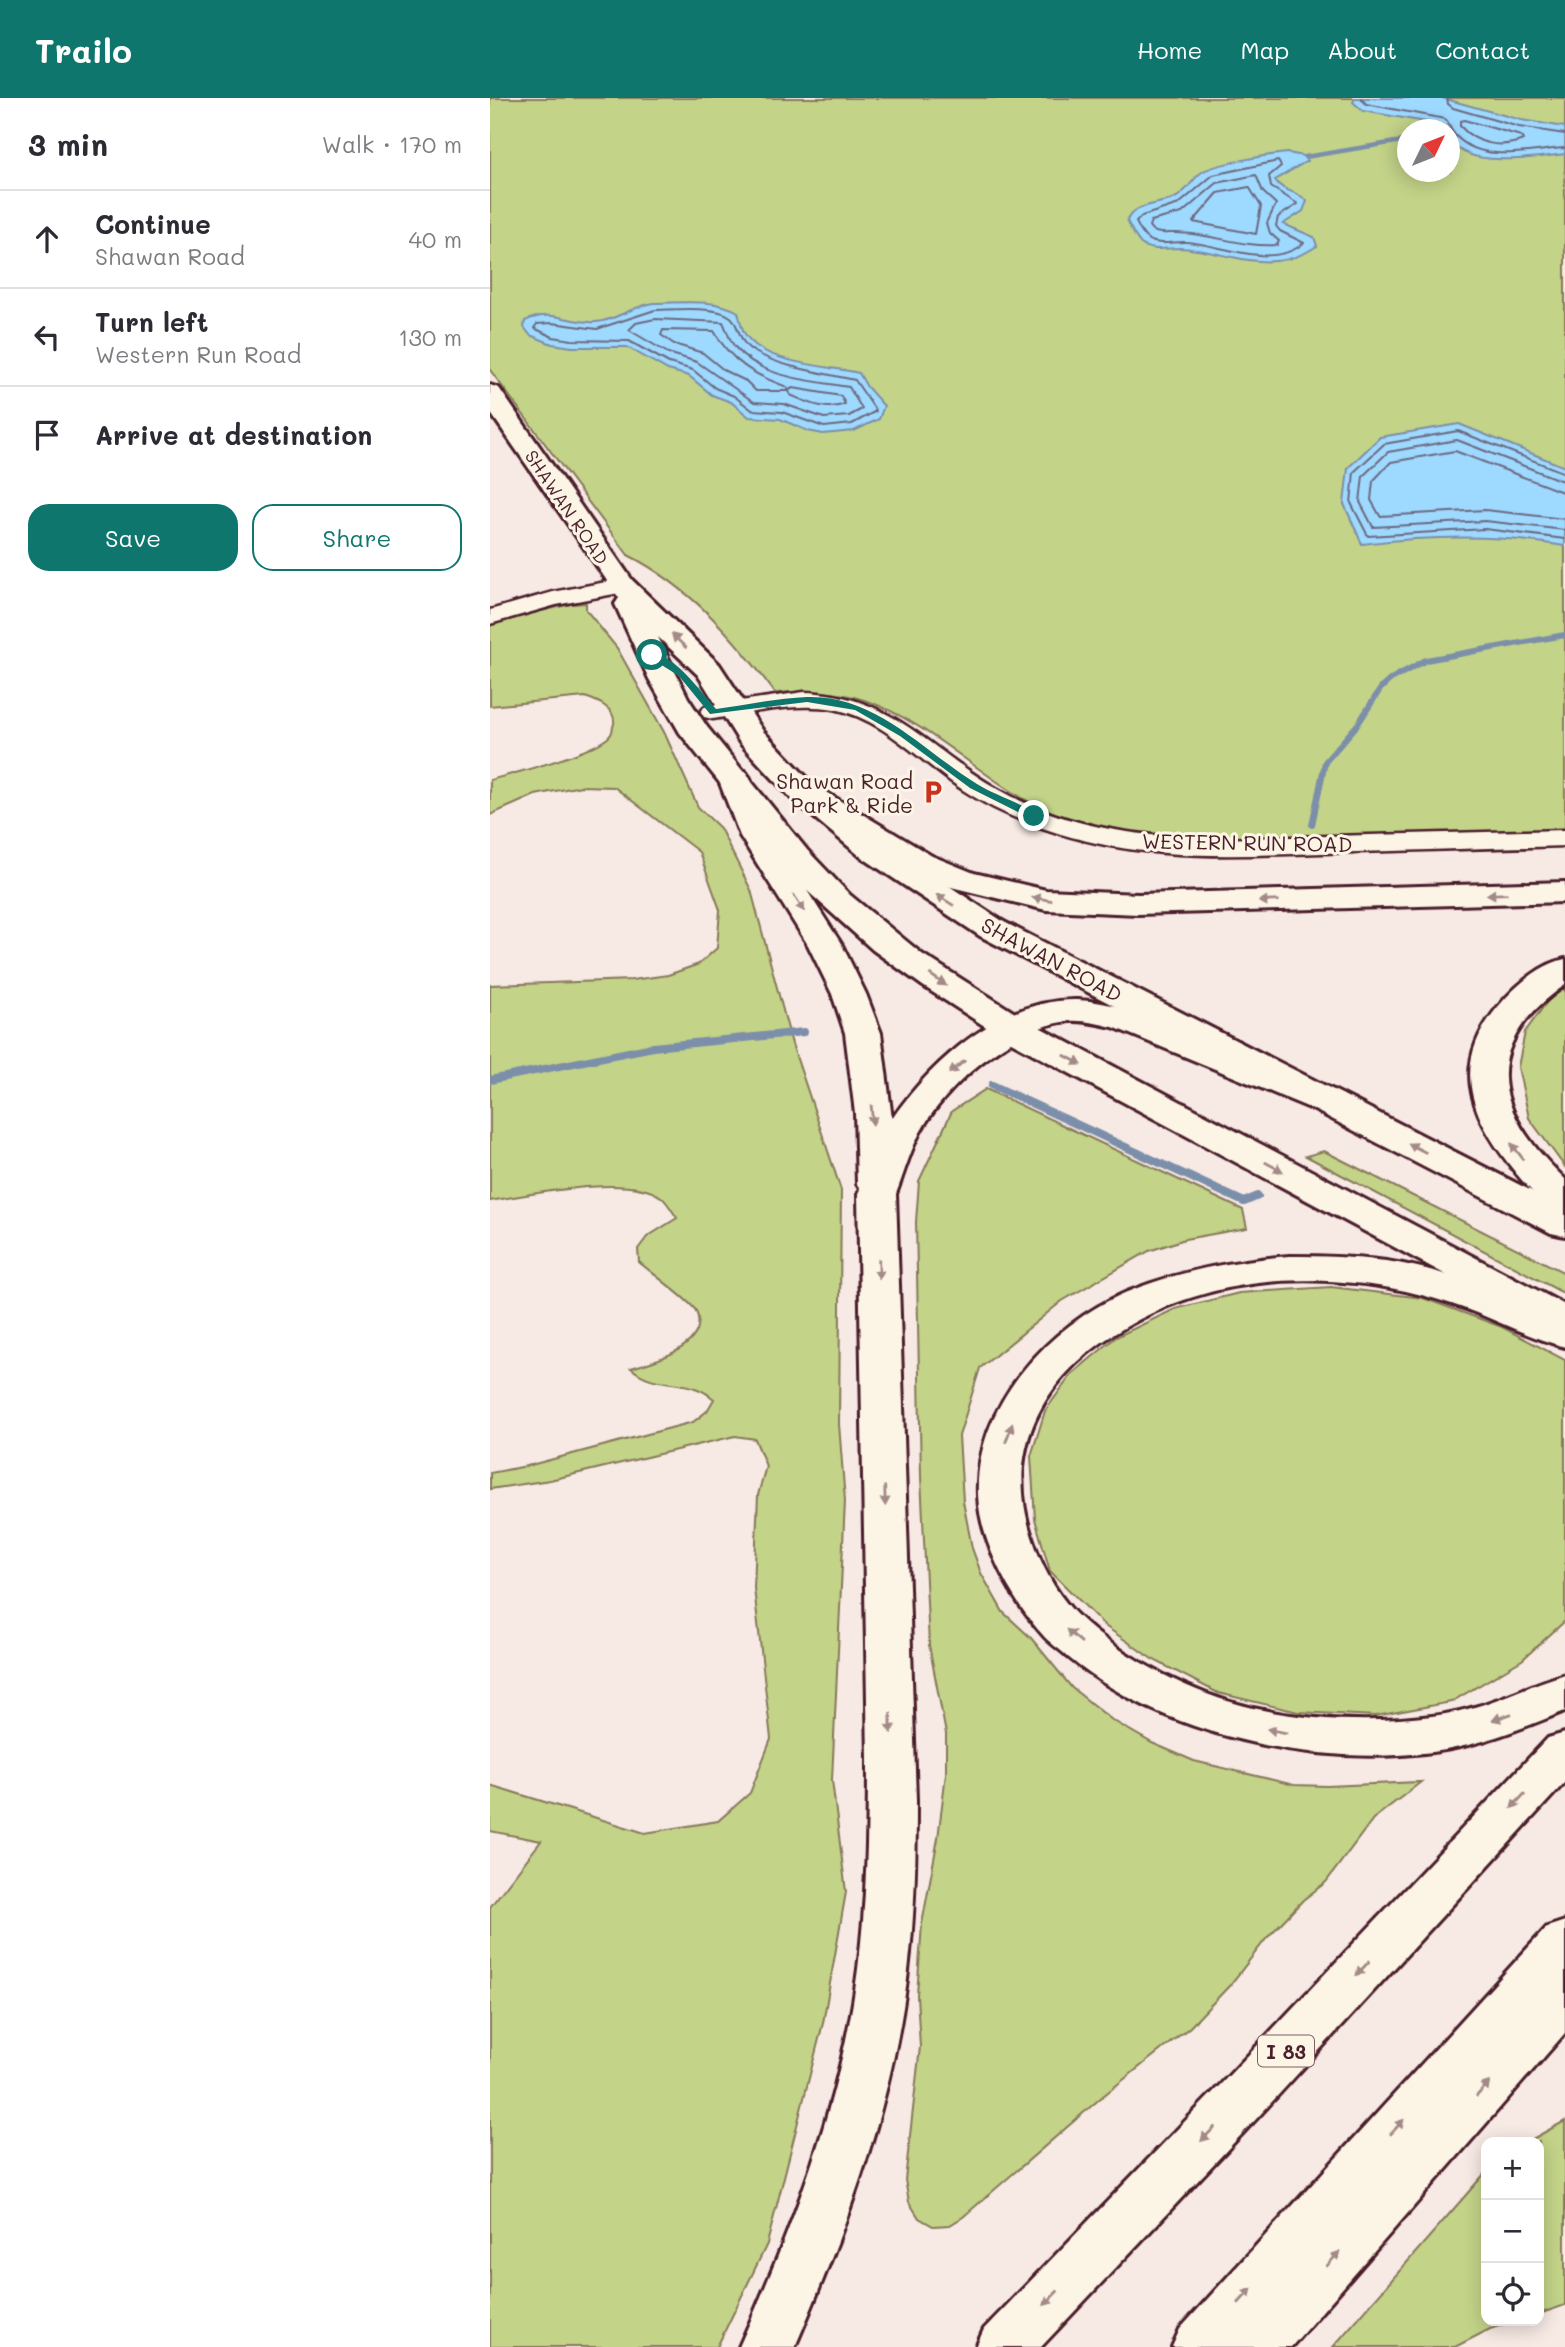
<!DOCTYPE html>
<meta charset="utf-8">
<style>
body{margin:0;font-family:Mali,sans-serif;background:#f7f7f7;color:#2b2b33}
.controls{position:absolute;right:21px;bottom:21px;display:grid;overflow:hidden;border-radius:14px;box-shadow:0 4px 18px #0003}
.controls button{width:63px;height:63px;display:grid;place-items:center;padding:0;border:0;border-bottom:2px solid #e1e1e2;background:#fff;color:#2b2b33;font:35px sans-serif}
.compass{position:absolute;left:907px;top:21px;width:63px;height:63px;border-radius:50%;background:#fff;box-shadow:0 4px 18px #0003;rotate:47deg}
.stop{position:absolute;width:21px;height:21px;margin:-16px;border:5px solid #0f766e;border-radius:50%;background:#fff}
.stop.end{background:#0f766e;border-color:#fff;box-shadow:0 2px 7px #0008}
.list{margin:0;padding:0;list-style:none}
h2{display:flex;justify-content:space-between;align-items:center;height:91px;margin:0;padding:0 28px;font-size:30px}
h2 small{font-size:23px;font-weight:400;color:#7c7c81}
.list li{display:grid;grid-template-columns:46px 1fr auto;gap:21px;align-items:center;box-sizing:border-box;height:98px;padding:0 28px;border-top:2px solid #e1e1e2}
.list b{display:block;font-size:26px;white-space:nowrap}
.list p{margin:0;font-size:23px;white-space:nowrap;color:#7c7c81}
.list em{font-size:23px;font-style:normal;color:#7c7c81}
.actions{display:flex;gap:14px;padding:21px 28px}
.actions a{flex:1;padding:16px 0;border:2px solid #0f766e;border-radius:21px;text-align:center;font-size:24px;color:#0f766e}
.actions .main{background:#0f766e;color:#fff}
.icon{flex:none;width:38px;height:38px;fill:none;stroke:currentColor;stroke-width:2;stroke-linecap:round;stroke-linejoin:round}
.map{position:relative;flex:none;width:1075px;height:2249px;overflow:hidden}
header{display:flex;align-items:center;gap:42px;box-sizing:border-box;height:98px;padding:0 35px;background:#0f766e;color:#fff}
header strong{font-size:33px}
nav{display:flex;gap:38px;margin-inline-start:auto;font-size:24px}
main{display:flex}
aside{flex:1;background:#fff}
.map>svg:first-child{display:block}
.green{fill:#c3d388;stroke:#86795a;stroke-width:2;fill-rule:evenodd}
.water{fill:#9ed9ff;stroke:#7c8faa;stroke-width:2}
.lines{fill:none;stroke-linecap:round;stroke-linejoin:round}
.shore{stroke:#6c6980;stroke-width:2}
.stream-far2{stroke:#7c8faa;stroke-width:4.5}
.stream-far1{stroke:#7c8faa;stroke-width:6}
.stream{stroke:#7c8faa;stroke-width:8}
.minor-casing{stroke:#4a1f2b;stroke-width:5}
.major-casing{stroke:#4a1f2b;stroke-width:6}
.highway-casing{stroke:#4a1f2b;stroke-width:6}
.minor{fill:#fcf5e5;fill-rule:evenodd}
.major{fill:#fcf5e5;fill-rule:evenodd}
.highway{fill:#fcf5e5;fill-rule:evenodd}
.oneway{fill:#a38a88}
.route{fill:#0f766e}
.labels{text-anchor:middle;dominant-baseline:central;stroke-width:6;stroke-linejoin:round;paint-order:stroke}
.far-street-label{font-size:18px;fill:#4a1f2b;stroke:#fcf5e5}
.shield{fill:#fcf5e5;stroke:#7f5f63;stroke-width:2}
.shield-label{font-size:19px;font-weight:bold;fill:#4a1f2b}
.poi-label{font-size:21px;fill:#4a1f2b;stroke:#fcf5e5;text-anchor:end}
.street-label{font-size:21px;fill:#4a1f2b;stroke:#fcf5e5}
</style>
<header>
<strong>Trailo</strong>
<nav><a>Home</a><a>Map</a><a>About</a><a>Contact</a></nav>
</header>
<main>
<aside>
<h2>3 min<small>Walk · 170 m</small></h2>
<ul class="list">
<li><svg class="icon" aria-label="ahead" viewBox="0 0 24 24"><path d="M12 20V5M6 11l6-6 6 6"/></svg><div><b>Continue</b><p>Shawan Road</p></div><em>40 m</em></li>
<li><svg class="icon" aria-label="left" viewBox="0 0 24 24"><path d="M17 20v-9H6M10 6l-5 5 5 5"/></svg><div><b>Turn left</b><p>Western Run Road</p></div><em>130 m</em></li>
<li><svg class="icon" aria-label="arrive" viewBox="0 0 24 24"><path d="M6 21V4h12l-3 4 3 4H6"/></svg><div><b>Arrive at destination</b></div></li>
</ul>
<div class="actions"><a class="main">Save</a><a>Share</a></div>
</aside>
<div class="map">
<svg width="1075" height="2249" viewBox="0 0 1075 2249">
<rect width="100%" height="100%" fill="#f7e9e4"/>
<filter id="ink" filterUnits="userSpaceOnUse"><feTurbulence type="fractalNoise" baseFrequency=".0143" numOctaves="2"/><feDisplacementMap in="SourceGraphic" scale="14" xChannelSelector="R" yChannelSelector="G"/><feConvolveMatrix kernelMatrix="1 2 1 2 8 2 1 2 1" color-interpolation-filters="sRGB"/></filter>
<g filter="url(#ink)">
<g class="green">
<path d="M0,0H1075V733C992,735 909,737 826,739C746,741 667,747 589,725C507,702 454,629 374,602C345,592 315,593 285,595C245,540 199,488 138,457L0,272ZM918,32H960V74H918Z"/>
<path d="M96,505V512L127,550L174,634L208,709L230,730L261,792L302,946L351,1092L349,1326L355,1403L342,1682L356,1794L333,1925L277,2146L227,2249H0V1809L51,1743L0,1733V1687L155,1735L228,1723L260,1695L281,1641L264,1490L268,1397L276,1368L265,1341L245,1338L60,1382L0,1391V1375L37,1368L203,1324L217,1313L224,1301C197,1277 167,1293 141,1270C163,1264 221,1248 206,1213C202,1204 159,1173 149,1164L148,1151L157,1139L187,1120C182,1113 177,1103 171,1099C139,1075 38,1097 0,1103V887L142,882L178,877L209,866L227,850L230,812L209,754L124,689L91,688L45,697L0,717V682C22,676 112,653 121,636C122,636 123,627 124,626C126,610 107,603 95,599L0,608V525L81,506Z"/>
<path d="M1075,890V1069L1039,1020L1028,969L1035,934L1059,901Z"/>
<path d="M496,991L753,1112L757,1130L695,1141L659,1153L572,1203L490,1270L469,1338L473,1403L482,1450L491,1475L513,1514L541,1540L582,1590L622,1622L662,1645L704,1663L804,1687L837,1688L931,1684L883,1721L836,1784L813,1802L776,1841L740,1887L700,1929L613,1998L473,2119L460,2127L443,2128L429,2120L419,2104L415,2082L430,1949L427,1897L432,1826L448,1740L456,1675V1636L439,1547L431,1379L426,1124L429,1083L462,1013Z"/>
<path d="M834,1053L1075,1175V1196L816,1058Z"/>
<path d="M841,1189L933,1200L1012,1229L1075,1262V1523L1032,1562L961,1604L886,1618L808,1614L728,1595L662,1561L615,1528L560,1473L545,1421L541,1358L555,1313L582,1276L626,1239L685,1211L749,1195Z"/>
<path d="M1075,2023V2207L1049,2216V2044H1037Z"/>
<path d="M996,2074V2223H1025L1000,2231L965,2249H843Z"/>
</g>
<g class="water">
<path d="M865,0H952L1031,22L1075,29V56C1049,59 960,75 960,32L953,27L873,13L863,4Z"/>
<path d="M798,55L813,58L817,63L785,82C792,94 808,93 817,103L813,113L793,126L824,139L827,148C815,156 801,162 786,163C753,166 722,151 689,150C677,150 661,154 651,146C646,141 640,129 637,123C643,105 671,107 685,100C697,94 702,81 712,74C724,66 782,56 798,55Z"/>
<path d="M164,205C191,205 224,200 248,214C250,221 251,229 255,236C275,267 336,267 369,275L377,289L394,308L389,321L364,333L333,336L318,333L290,321L259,319L241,304L222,297L199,278L178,272L137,249H82L62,246L40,237L34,229L35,223C64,210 78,226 106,224C126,223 141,208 164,205Z"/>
<path d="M969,326L1075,369V448C1008,436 939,438 872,446L854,406L858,370L890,339Z"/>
</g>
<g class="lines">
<g class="shore">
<path d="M871,0L876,6L955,21C960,27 961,34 967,39C994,66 1041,52 1075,50"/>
<path d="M957,0L958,6L963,10L1029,29L1075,36"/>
<path d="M974,22L1031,38L1033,42C1010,51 986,46 970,28V23Z"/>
<path d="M788,63L791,68L779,78L781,89L808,106L788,119L786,128L790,133L814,145C781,172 734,147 697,144C685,143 670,148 659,142C652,138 649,130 646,124L652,118L689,106L723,77Z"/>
<path d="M766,77L773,94L786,106L777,125L780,135L789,143L787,147C751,150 719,134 684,135C674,135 664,137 659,128L661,123L692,115L727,85Z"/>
<path d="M759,89L771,108L766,136L703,124L728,95Z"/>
<path d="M165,212C183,212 235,206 244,223C251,236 251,247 265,254C295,271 331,274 365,282L386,313L362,326L334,329L292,314L262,312L244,298L225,290L203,272L179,265L139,243L82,242L63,239L44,230L47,226L62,225L107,231Z"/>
<path d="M165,221L233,224C237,232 239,242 245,249C273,281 320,282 359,289L372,311L359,318L334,320L294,306L264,304L207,264L178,255L139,232L146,225Z"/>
<path d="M173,232L224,233C241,264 264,277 297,289L298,293H266L256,283L235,273L213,255L184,246L171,237Z"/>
<path d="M303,290L351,298L355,306C335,314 318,304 300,297L299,292Z"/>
<path d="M1075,375L968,333L894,346L864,374L861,405L878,438L995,431L1075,441"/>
<path d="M1075,384L967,342L898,354L873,378L870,404L883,429L995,423L1075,432"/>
<path d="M1075,395L965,353L901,364L883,383L881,402L890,418L995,412L1075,421"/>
</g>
<path class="stream-far2" d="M815,59L918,42"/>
<path class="stream-far1" d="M822,727L835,664L868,626L891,590L901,581L936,562L1075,537"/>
<g class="stream">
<path d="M0,982L163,949L314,934"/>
<path d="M502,987L754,1104L768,1098"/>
</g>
<g class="minor-casing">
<g id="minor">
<path d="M132,481L140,483L144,488L140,493L66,507L0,526V512L63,494Z"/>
<path d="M314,594C404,597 439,653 510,692C577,730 651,739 726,741L1075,732V748C994,750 913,753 832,755C761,757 690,761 620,748C569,738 517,721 473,692C432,665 394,621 344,611C304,604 262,615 223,621L214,619L211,614L214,609L223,607Z"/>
</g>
</g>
<g class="major-casing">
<path id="major" d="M0,287L9,290L142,482L229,566L273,633L324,687L392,744L514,824L1075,1110V1138L1061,1135L490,838L370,758L302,701L250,645L208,577L168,539L198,600L217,629L317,752L360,797L432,856L536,922L1075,1207V1237L1061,1233L510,938L433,888L383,852L314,790L190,635L159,581L125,506L129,500L0,314Z"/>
</g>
<g class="highway-casing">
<g id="highway">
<path d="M244,671L255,673L260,680L282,738L352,847L376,896L391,935L402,1021C442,963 512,900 588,902C630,904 671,924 710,940C757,959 805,978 853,997L858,1005L853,1013L840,1016L827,1013L623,929C609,926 594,922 580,923C526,927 463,982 435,1026C421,1048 415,1073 406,1096L426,1702C426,1759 425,1816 418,1873C403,2004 357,2128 305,2249H249C303,2129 351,2003 368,1871C377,1801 378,1731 378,1660L368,1096L370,1091L367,1086L365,1015L355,935L342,896L318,847L250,738L228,680L233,673Z"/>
<path d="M313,685L324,687L442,758L484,775L556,792L648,796L1075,784V804L648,816L556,812L461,789L418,772L302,701L297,694L302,687Z"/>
<path d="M1075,861V887C987,949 1003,1013 1075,1081V1114C1053,1108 1036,1088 1022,1070C977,1013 960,962 1013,903C1029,885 1052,866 1075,861Z"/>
<path d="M799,1158C832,1158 864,1159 896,1163C958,1172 1017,1198 1075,1221V1249C1041,1240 1009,1223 976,1211C936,1196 896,1187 853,1184C781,1177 704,1190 641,1226C559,1271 511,1345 542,1439C551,1467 564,1492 584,1514C614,1545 656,1569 695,1587C769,1621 862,1628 942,1618C990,1613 1030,1590 1075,1576V1613C1033,1630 988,1648 943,1654C822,1669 673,1638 578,1559C570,1551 559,1545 552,1536C521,1501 490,1444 488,1397C484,1308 559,1227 637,1194C689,1173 743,1163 799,1158Z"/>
<path d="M1075,1635V1684L768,2019L551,2249H486L494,2231L730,1987L1058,1640Z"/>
<path d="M1075,1823V1935L801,2249H682L690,2231L1057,1829Z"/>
</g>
</g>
<use href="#minor" class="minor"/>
<use href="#major" class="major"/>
<use href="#highway" class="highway"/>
</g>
<defs><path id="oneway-solid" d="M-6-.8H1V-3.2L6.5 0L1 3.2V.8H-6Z" transform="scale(1.75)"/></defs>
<g class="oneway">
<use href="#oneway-solid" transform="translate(189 543) rotate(-136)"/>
<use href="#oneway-solid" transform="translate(1007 796) rotate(178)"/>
<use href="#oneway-solid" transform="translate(552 801) rotate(-171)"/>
<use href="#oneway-solid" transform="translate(455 802) rotate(-148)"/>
<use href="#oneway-solid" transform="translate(779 803) rotate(178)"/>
<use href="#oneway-solid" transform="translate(309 805) rotate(57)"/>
<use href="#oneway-solid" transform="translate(448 882) rotate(35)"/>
<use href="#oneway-solid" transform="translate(583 962) rotate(29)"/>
<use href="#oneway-solid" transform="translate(467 969) rotate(141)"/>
<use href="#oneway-solid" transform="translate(382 1017) rotate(85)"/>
<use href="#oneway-solid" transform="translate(927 1050) rotate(-153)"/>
<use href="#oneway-solid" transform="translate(1027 1053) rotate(-127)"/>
<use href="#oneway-solid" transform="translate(784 1069) rotate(28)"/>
<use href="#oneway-solid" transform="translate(389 1171) rotate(88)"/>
<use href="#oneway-solid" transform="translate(519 1335) rotate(-70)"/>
<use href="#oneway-solid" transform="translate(395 1398) rotate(88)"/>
<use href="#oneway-solid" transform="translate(584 1538) rotate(-139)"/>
<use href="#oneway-solid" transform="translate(1012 1619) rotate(161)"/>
<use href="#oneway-solid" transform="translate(401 1625) rotate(88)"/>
<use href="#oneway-solid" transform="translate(787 1633) rotate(-169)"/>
<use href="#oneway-solid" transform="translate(1028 1703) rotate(133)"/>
<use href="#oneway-solid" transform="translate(873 1870) rotate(133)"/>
<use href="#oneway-solid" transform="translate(993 1991) rotate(-48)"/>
<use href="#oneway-solid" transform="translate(907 2029) rotate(-48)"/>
<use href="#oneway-solid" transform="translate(718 2036) rotate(134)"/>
<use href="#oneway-solid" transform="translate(843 2161) rotate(-49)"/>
<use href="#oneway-solid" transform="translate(755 2198) rotate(-48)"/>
<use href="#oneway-solid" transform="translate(561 2200) rotate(134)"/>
</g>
</g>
<path class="route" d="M159,555C183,554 211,594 226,611C256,607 287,600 317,599C386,597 432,652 487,686C506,698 531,704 548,718L540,720L480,690L410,638L365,612L317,604L220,616L189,578L159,559Z"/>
<defs>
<g id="parking-bare" transform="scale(1.89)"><path d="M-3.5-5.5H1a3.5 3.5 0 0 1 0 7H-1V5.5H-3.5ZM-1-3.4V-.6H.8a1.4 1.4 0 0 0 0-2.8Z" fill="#c8321e" stroke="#fcf5e5" stroke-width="2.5" paint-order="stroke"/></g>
</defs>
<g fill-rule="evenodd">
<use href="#parking-bare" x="443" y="694"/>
</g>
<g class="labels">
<g class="far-street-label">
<text transform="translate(77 409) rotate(56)">SHAWAN ROAD</text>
</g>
<rect class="shield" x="768" y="1937.5" width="56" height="31" rx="5"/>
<g class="shield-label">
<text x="796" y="1953">I 83</text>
</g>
<g class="poi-label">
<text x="423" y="682">Shawan Road<tspan x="423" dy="24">Park &amp; Ride</tspan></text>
</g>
<g class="street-label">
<text transform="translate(757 744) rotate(1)">WESTERN RUN ROAD</text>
<text transform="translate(562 861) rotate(28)">SHAWAN ROAD</text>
</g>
</g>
</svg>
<div class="controls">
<button>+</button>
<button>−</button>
<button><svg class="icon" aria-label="locate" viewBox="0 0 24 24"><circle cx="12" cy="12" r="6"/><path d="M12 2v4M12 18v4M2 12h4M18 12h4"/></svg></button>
</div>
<svg class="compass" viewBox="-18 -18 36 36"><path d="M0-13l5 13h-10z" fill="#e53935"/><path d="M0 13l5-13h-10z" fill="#7c7c81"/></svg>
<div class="stop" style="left:162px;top:557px"></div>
<div class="stop end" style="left:544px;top:718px"></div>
</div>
</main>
